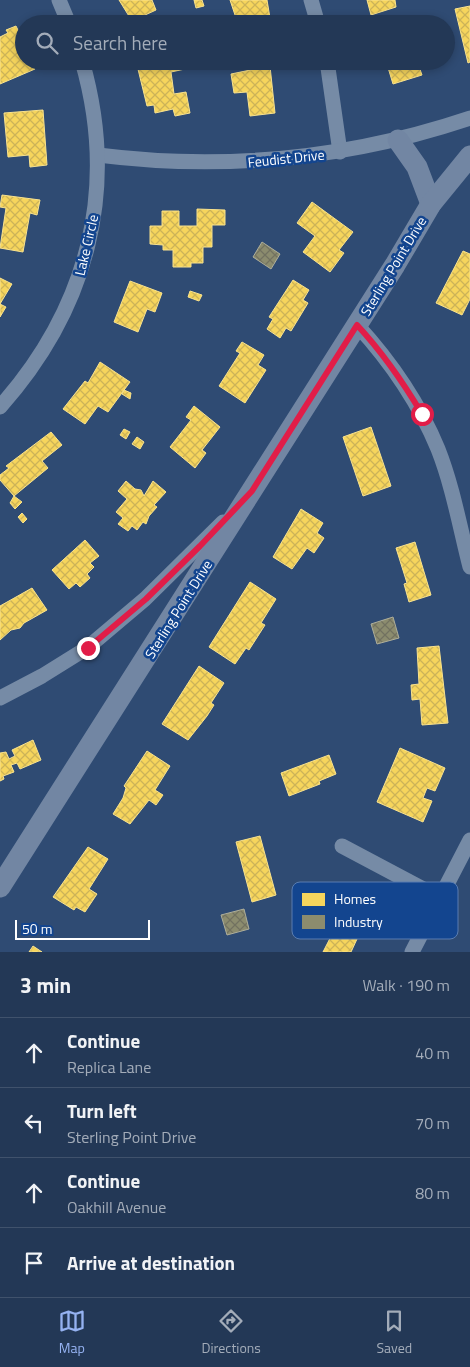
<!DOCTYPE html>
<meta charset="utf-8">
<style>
body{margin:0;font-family:"Titillium Web",sans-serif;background:#2f4360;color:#f1f3f6}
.scale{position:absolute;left:15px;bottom:12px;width:135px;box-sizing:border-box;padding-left:5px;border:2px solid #fff;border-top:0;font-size:14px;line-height:18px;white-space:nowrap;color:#fff;-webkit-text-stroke:4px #13458f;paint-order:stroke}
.stop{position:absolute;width:15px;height:15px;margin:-11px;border:4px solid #e11d48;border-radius:50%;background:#fff}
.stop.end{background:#e11d48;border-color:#fff;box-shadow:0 1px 5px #0008}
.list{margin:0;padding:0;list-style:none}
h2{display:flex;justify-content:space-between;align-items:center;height:65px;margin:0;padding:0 20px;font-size:21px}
h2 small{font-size:16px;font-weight:400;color:#a3acb9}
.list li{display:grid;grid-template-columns:32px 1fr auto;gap:15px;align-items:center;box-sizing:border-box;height:70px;padding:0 20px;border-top:1px solid #40526c}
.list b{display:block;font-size:19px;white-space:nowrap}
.list p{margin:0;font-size:16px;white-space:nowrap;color:#a3acb9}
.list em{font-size:16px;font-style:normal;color:#a3acb9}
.icon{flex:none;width:28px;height:28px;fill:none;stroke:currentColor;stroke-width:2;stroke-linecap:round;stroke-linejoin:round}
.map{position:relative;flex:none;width:470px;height:952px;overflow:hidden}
.search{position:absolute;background:#233856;box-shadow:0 2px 8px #0003;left:15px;right:15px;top:15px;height:55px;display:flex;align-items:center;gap:12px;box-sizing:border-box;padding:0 18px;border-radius:28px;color:#a3acb9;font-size:19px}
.sheet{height:345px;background:#233856}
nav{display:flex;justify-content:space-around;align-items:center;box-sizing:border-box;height:70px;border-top:1px solid #40526c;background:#233856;font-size:14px;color:#a3acb9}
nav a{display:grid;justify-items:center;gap:2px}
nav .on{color:#95b2f1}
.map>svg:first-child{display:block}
.homes{fill:url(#homes-cross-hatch);stroke:#f9e28d}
.industry{fill:url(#industry-cross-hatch);stroke:#aeae9a}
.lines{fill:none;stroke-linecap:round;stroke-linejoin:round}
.street{stroke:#768ba6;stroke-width:15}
.secondary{stroke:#7286a3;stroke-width:21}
.route{stroke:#e11d48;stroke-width:6}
.labels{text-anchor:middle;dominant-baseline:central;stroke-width:5;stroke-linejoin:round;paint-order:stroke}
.street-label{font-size:14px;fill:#fff;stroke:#13458f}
.key{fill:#13458f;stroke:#5a7db1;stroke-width:1}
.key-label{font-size:14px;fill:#fff}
</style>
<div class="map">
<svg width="470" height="952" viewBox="0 0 470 952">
<defs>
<pattern id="homes-cross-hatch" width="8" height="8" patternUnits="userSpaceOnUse" patternTransform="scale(1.25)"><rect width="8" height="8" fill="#f6d55c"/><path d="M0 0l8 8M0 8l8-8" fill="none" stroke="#ccb358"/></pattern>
<pattern id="industry-cross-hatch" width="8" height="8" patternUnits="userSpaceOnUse" patternTransform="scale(1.25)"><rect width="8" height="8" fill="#8c8c6e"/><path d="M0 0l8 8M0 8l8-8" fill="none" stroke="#727260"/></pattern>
</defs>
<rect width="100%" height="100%" fill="#2f4b73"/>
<g class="homes">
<path d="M119,0H152L156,10L132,21Z"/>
<path d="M194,0H202L204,6L196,8Z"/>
<path d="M230,0H267L271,24H238Z"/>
<path d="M367,0H395L396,7L371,15Z"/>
<path d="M470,6V62L468,63L455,9Z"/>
<path d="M16,26L24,42V61H32L35,69L0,84V37L8,33L6,30Z"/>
<path d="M136,61H185V69L171,72L174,94L186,92L190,113L175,116L173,109L155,113L154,105L147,106Z"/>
<path d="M386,61H417L422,75L393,84Z"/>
<path d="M270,66L275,113L250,116L247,92L234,93L231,74Z"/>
<path d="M43,110L47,165L30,167L29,155L8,157L4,113Z"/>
<path d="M2,195L40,200L37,215L30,213L23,252L0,248L6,208L0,207Z"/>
<path d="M312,202L353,232L339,250L344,253L330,272L303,252L315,236L297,223Z"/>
<path d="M197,209L225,210V225H212V247H203V263H191V267H173V250H163V245L150,244V226H162V211H179V226H197Z"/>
<path d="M463,251L470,254V299L462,315L436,303Z"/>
<path d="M0,278L12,284L0,304L6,307L0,317Z"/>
<path d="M293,280L309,290L303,300L308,303L291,331L286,328L280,338L267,329L273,319L269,317Z"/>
<path d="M130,281L162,293L155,312L147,309L138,332L114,322Z"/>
<path d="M190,291L202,295L199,301L188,297Z"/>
<path d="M242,342L264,355L258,365L266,370L245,403L219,386L240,353L236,351Z"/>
<path d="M100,362L130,382L108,412L98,406L85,424L63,409L85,381L88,383Z"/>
<path d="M124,390L131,393L130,399L122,394Z"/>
<path d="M194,406L220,427L202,450L206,453L195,468L170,447L191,420L186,417Z"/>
<path d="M371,427L391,486L363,496L343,437Z"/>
<path d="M124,429L130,432L126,439L120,435Z"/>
<path d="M51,432L62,445L42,461L48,468L14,496L0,480V475L9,468L6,466Z"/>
<path d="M137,437L144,442L140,449L132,444Z"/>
<path d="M126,481L135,489L141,490L144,496L153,481L166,492L154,505L157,507L149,516L146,524L143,522L137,530L132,526L128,531L118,524L123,518L116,512L127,499L118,491Z"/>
<path d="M14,496L22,502L15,509L10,503Z"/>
<path d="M301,509L323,523L317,533L324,538L314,553L307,548L292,569L273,557Z"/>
<path d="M22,513L27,519L23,523L18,517Z"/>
<path d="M85,540L99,556L90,563L94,567L87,574L90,578L80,587L76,583L69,589L52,570Z"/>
<path d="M415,542L431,595L409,602L404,584L407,583L396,548Z"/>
<path d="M250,582L276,599L261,623L265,625L249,650L246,648L235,664L209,647Z"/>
<path d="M32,588L47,610L24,623L20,628L11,630L0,640V606Z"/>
<path d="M439,646L448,723L422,725L420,699L412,700L411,685L419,684L417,648Z"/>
<path d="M199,666L224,683L211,703L214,705L207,716L188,740L162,724Z"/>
<path d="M33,740L41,760L20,769L17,763L11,765L14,772L3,776L4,779L0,781V753L6,752L9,759L15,756L12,750Z"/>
<path d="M400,748L445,768L435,791L427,788L423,798L432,801L423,822L377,802Z"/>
<path d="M147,751L170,766L155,790L163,795L156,805L149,800L130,824L113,814L123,798L126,788L124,786Z"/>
<path d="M329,755L336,774L319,781L320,784L289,796L281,773Z"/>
<path d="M260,836L276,895L252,902L236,842Z"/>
<path d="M88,847L108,859L89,889L97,894L85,912L76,907L74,910L53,897Z"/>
<path d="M342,915L363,926L351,952H323Z"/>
<path d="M33,946L42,952H29Z"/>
</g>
<g class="industry">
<path d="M262,242L280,254L271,269L253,257Z"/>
<path d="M393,617L399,638L377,644L371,624Z"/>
<path d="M244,909L249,929L227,935L221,915Z"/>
</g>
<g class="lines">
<g class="street">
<path d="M59,0L69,24"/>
<path d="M311,0L318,24"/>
<path d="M327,61L340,152"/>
<path d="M98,155C225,171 348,159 470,118"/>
<path d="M357,325C391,362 419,403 438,449C453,487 460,528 470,567"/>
<path d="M0,407C88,308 119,189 82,61"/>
<path d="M0,698L42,676L87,648L145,599L223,522"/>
<path d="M342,846L440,898"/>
<path d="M412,952L470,840"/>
</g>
<g class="secondary">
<path d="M398,140L417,167L431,204"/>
<path d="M0,887L395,265L431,204L470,156"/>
</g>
</g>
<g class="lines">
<path class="route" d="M88,648L146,599L200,546L252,491L357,325C383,353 403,382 422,414"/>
</g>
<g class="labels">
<g class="street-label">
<text transform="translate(286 158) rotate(-6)">Feudist Drive</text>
<text transform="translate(86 245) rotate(-77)">Lake Circle</text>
<text transform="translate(393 266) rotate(-59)">Sterling Point Drive</text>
<text transform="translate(178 609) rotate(-58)">Sterling Point Drive</text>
</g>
</g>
<rect x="292" y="882" width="166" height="57" rx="8" class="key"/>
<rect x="302" y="893" width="23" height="13" fill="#f6d55c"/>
<rect x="302" y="915" width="23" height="14" fill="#8c8c6e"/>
<g class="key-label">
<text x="334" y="904">Homes</text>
<text x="334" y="927">Industry</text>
</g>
</svg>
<div class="scale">50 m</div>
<div class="stop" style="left:422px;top:414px"></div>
<div class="stop end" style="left:88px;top:648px"></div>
<div class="search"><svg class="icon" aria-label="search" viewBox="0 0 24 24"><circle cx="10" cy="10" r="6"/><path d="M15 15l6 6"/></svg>Search here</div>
</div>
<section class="sheet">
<h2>3 min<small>Walk · 190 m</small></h2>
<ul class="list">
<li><svg class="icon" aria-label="ahead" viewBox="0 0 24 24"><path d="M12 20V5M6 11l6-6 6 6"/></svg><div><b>Continue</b><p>Replica Lane</p></div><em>40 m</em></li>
<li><svg class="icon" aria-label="left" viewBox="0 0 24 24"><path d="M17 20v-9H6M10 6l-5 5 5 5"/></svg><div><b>Turn left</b><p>Sterling Point Drive</p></div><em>70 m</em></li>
<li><svg class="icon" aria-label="ahead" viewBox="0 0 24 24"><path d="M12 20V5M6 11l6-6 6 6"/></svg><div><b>Continue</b><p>Oakhill Avenue</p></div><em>80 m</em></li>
<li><svg class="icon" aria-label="arrive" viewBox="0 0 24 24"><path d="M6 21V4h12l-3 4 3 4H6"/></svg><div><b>Arrive at destination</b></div></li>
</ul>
</section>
<nav>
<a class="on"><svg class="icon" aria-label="map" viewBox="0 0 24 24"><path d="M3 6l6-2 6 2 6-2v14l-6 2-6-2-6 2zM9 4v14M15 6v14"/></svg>Map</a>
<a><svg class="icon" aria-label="directions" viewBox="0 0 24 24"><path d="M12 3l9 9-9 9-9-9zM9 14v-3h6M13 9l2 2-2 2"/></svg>Directions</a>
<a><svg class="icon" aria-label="saved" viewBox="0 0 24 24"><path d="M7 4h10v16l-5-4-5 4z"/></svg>Saved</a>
</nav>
